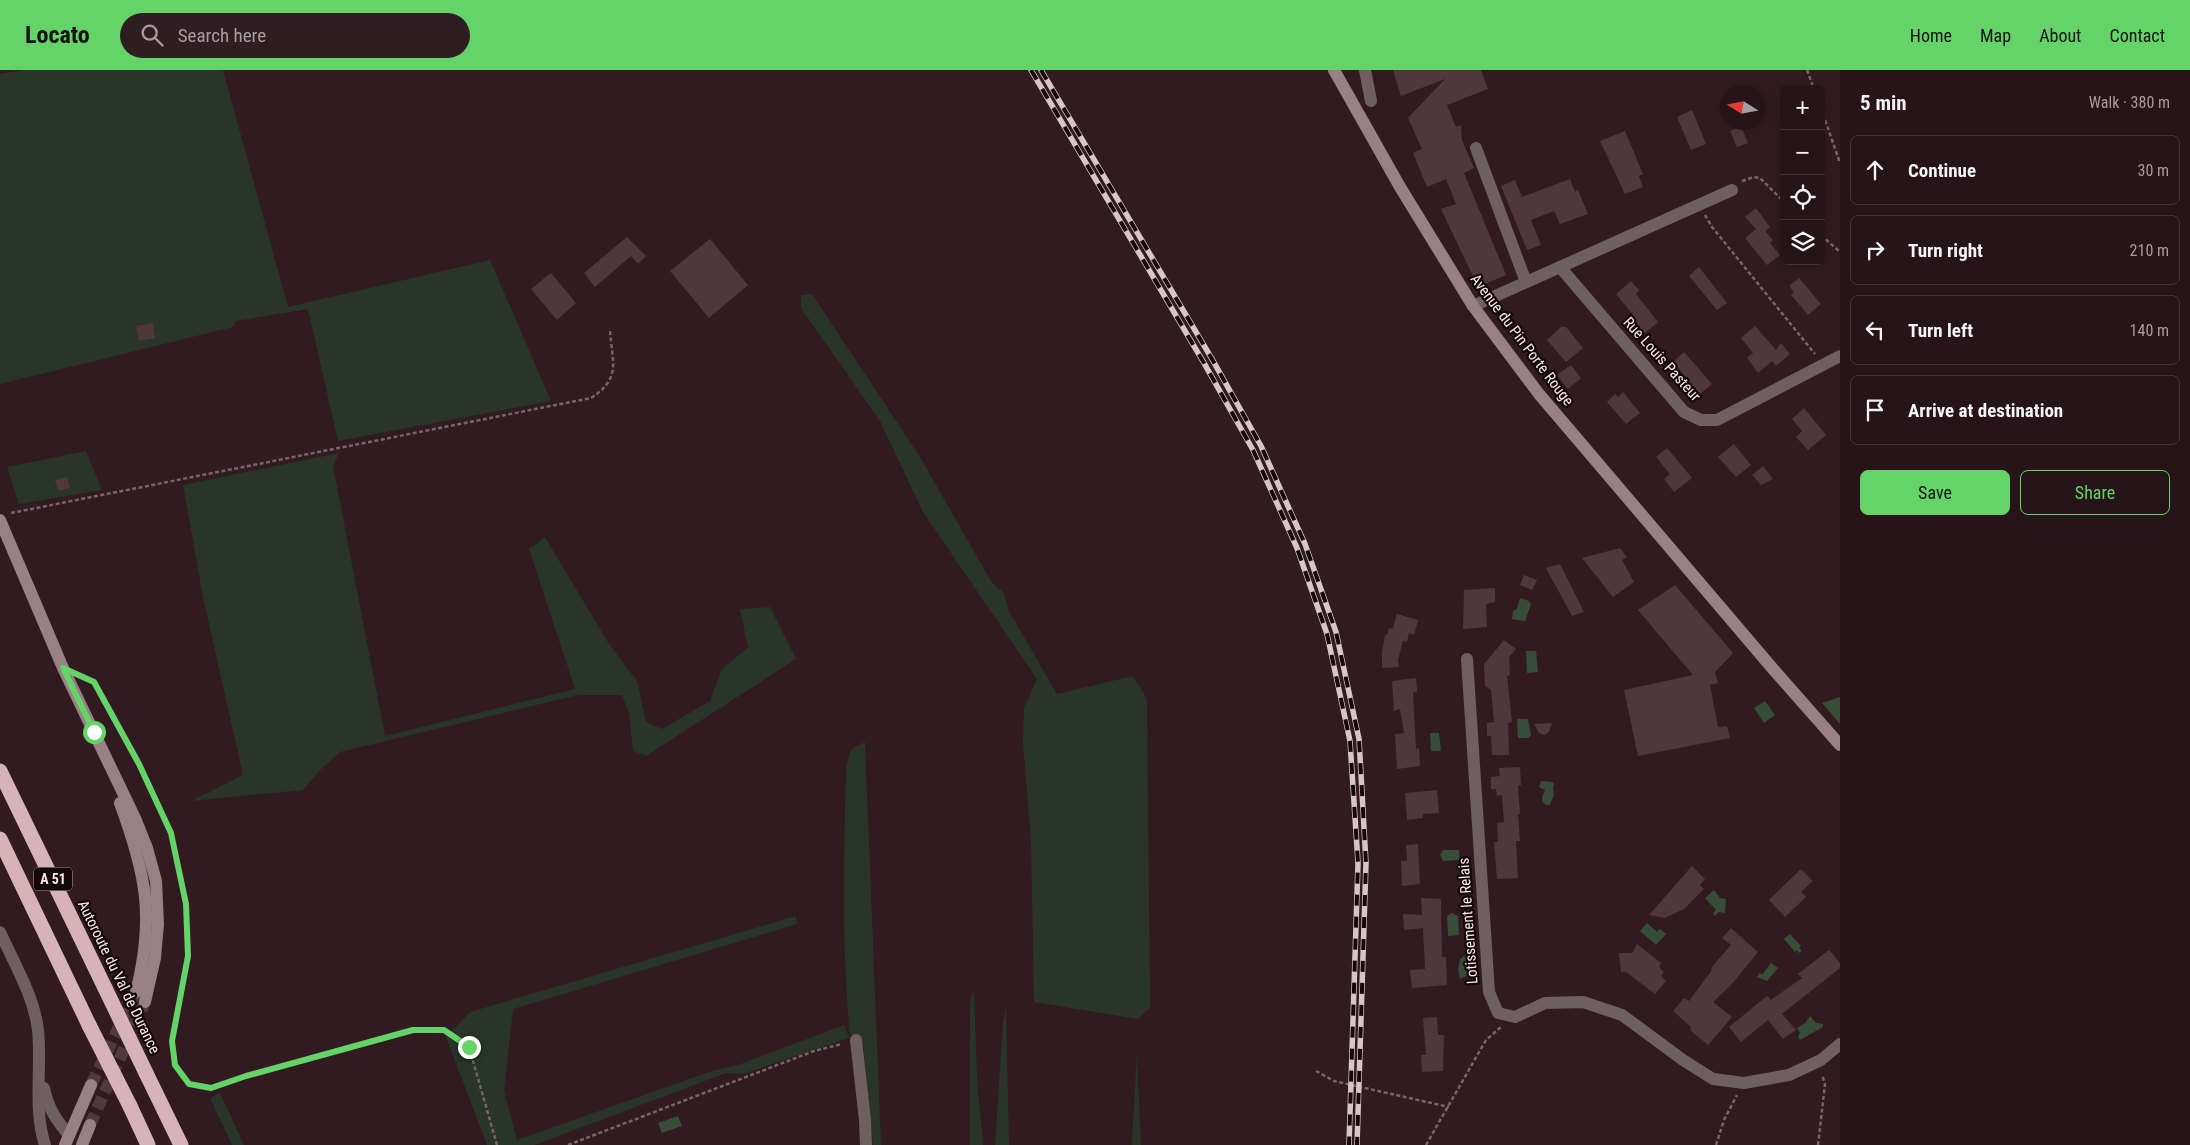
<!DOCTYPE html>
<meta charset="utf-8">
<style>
body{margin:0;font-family:"Roboto Condensed",sans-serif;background:#2e1d21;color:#f1f3f6}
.controls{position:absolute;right:15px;top:15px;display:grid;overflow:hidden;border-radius:8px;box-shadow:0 2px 12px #0003}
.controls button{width:45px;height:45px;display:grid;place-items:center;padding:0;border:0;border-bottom:1px solid #423337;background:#261418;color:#f1f3f6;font:25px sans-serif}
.compass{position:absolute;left:1720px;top:15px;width:45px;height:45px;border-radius:50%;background:#261418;box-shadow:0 2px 12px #0003;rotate:281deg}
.stop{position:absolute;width:15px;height:15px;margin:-11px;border:4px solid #64d468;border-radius:50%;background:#fff}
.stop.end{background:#64d468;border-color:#fff;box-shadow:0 1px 5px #0008}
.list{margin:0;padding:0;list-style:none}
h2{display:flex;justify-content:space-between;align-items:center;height:65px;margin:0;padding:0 20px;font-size:21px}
h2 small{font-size:16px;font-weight:400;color:#a49ea2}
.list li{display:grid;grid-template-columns:32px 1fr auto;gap:15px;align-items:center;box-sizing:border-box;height:70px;margin:0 10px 10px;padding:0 10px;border:1px solid #423337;border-radius:8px}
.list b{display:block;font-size:19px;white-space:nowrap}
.list em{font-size:16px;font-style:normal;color:#a49ea2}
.actions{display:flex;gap:10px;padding:15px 20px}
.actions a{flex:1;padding:11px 0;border:1px solid #64d468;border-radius:8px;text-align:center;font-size:18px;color:#64d468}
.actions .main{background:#64d468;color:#111}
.icon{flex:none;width:28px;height:28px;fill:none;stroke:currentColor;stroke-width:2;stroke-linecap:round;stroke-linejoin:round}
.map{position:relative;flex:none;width:1840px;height:1075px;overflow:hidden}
header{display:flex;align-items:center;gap:30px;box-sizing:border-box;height:70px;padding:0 25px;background:#64d468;color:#111}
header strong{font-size:24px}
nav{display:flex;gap:28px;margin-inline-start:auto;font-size:18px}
.search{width:350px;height:45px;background:#2e1d21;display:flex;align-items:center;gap:12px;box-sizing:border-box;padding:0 18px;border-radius:28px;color:#a49ea2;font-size:19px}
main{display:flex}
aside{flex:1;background:#261418}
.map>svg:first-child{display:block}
.green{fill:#283528}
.water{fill:#374d37}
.building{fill:#50373c}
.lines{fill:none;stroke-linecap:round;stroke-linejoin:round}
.secondary-tunnel{stroke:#503a3f;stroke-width:12;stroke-dasharray:12 6;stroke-linecap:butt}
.path{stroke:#796468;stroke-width:2.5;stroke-dasharray:4 2.5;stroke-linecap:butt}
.minor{stroke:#6e5f61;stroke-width:12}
.tertiary{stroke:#6e5f61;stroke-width:12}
.secondary{stroke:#988085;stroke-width:12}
.motorway{stroke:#d7b2b9;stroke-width:15}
.rail-casing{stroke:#d7c5c8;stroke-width:5.5}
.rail{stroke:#13090b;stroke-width:4;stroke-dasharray:11;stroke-linecap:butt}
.motorway-bridge{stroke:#d7b2b9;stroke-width:15}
.route{stroke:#64d468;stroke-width:6}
.labels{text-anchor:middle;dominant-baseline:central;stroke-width:4.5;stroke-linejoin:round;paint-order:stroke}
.shield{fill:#13090b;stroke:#b5a6a9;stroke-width:1}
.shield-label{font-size:14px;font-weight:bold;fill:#fbeaed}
.street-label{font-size:15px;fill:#fbeaed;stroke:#13090b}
</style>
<header>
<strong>Locato</strong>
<div class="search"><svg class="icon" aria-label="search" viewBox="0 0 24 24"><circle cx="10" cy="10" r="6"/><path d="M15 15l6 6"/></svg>Search here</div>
<nav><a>Home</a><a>Map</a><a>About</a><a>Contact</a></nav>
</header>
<main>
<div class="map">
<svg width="1840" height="1075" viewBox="0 0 1840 1075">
<rect width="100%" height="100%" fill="#321b20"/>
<g class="green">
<path d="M22,0H223L288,237L490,190L551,331L338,371L308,239L236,251L233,257L0,314V4Z"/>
<path d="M812,224L920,387L992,513L1004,523L1009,541L1057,624L1133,606L1147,629L1150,938L1138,949L1034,932L1031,771L1023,672L1024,638L1037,609L923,442L880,351L801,238V225Z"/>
<path d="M86,381L102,420L19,434L7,397Z"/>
<path d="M339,383L333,396L385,666L575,619L529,479L545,467L609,574L637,611L646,652L662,659L710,631L722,599L748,577L740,539L770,537L796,589L646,686L633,681L629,643L622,625H578L340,682L320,700L303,720L191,731L243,705L203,527L183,415Z"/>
<path d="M865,672L881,1075H873L863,973L850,964C841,875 844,786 846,696L851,679Z"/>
<path d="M796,846L797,854L513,939L504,1021L517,1070L709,1002L741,994L844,955L849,968L743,1004L726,1003L534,1075H487L446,967L470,942Z"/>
<path d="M974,921L977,1009L983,1075H970V931Z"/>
<path d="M1006,935L1009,1075H995L1003,953Z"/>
<path d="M1137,984L1141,1075H1132V1069Z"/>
<path d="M220,1023L244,1075H232L210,1028Z"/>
</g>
<g class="water">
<path d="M1520,528L1529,531L1531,534L1525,551L1512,549L1513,541L1517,539Z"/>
<path d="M1526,581H1536L1538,602L1527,603Z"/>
<path d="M1840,627V654L1822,633Z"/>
<path d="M1765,631L1775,645L1764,653L1754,638Z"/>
<path d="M1517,649H1528L1531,665L1528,668H1518Z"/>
<path d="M1430,663H1439L1441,681H1431Z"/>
<path d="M1541,711L1552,712L1554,714L1553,718L1554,725L1550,735H1546C1539,730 1543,726 1545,720L1539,717Z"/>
<path d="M1443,780H1459L1460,790L1443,791L1440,785Z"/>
<path d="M1714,820L1720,828L1726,829L1725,843L1719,842L1715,846L1713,843L1716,840L1705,828Z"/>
<path d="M1452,843L1458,846L1459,865L1448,866L1447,846Z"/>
<path d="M1647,853L1657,862L1660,859L1666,864L1656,875L1640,861Z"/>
<path d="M1790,864L1801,876L1799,878L1802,881L1799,883L1797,880L1795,882L1784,869Z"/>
<path d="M1464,886L1470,887V897L1468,900V905L1460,909L1458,899L1460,889Z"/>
<path d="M1771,893L1778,898L1767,911L1757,907L1760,903L1762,905Z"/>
<path d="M1810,946L1816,953L1823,954V957L1800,970L1798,967L1800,963L1797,958L1805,953Z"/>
<path d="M678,1046L682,1056L662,1063L658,1053Z"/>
</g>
<g class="building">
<path d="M1393,0H1481L1488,19L1447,35L1456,57L1461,55L1462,70L1474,98L1464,103L1506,205L1478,217L1441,139L1456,134L1446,109L1427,117L1413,83L1422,79L1408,48L1445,9L1401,26Z"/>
<path d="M1692,40L1706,74L1691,80L1677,47Z"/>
<path d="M1741,56L1748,73L1737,77L1730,61Z"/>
<path d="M1625,61L1643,104L1639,106L1643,117L1625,124L1600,71Z"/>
<path d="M1570,109L1575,122L1578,120L1588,144L1560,154L1554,141L1531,150L1541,175L1527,180L1501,116L1515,110L1522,127Z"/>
<path d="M1756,138L1770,157L1765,161L1773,170L1770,173L1780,185L1767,195L1745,168L1756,159L1745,147Z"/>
<path d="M627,167L646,186L638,194L631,186L595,217L584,203Z"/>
<path d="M710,169L748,215L709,248L670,201Z"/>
<path d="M1699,197L1727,233L1717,240L1689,206Z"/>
<path d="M551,203L576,233L557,250L531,219Z"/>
<path d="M1799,208L1821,234L1808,245L1791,225L1794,222L1789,216Z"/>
<path d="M1631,211L1639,220L1636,224L1658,252L1640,267L1627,252L1634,246L1616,224Z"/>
<path d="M153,253L155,268L139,271L136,256Z"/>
<path d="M1755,256L1776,280L1781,273L1790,284L1776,296L1772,291L1758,303L1747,288L1753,283L1741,268Z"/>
<path d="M1561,257H1566L1583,278L1566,292L1547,270Z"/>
<path d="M1684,282L1712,314L1694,329L1686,320L1692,315L1673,292Z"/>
<path d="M1571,295L1581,308L1568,319L1557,305Z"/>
<path d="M1623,322L1640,343L1626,354L1607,332L1615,324L1618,327Z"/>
<path d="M1804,338L1826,365L1808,380L1796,367L1802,361L1792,349Z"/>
<path d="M1734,374L1751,395L1736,407L1718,387Z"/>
<path d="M1667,378L1692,408L1674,422L1664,409L1670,404L1656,387Z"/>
<path d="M1763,396L1773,409L1761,415L1752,405Z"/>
<path d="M67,407L70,418L58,421L55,410Z"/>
<path d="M1620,478L1627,487L1622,490L1634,512L1613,527L1582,488Z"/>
<path d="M1560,494L1584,542L1572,546L1546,498Z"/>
<path d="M1524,505L1537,510L1532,520L1520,515Z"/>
<path d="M1675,515L1733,583L1715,602L1718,613L1710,615L1718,657L1727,656L1730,668L1638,686L1624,620L1693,605L1638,540Z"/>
<path d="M1495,518V532L1486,534L1487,557L1463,559L1464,520Z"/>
<path d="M1397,544L1418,550L1414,565L1409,563L1407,572L1403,571L1398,590L1399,597L1382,598V582L1385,565H1387L1389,558L1393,559Z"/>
<path d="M1504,570L1516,579L1509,587L1510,605L1507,606L1512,652L1508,653L1509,685H1492L1491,666H1487V653L1494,652L1491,620L1485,616L1484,594Z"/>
<path d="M1416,608L1417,622H1413L1416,679L1419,678L1420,696L1397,699L1395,664L1404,663L1400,639L1394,641L1392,611Z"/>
<path d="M1552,653L1549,662L1544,665L1539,663L1534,654Z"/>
<path d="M1520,697L1521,715L1518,716L1520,744H1518L1520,771H1516L1518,808L1497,809L1494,772H1498L1497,753L1504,752L1502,725L1497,726L1496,719H1491V707L1500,706L1499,698Z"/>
<path d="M1437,720L1439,743L1423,744V748L1407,750L1405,723Z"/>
<path d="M1418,774L1420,814L1402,816L1401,791H1407L1406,775Z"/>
<path d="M1692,796L1705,809L1700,815L1704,819L1684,839L1665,848L1649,845Z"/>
<path d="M1801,799L1813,811L1801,822L1806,827L1785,847L1769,830Z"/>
<path d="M1421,828L1441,829L1442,887H1446L1447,915L1412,918L1410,900L1425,899L1423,858L1404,860L1403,844L1422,845Z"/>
<path d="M1731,858L1758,882L1732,914L1713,932L1732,947L1708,975L1690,960L1691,957L1673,941L1684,928L1689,931L1712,900L1711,898L1731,875L1722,868Z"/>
<path d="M1637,874L1661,893L1659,897L1664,902L1661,906L1666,911L1655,924L1626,902H1621L1619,883H1632Z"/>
<path d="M1829,880L1840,893V898L1782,944L1796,960L1783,969L1768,950L1741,972L1729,957L1767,926L1771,930L1802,908L1798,904Z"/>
<path d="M1437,947L1438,965H1444L1443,1001L1422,1002L1421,985H1426L1423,948Z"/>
</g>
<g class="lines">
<g class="secondary-tunnel">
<path d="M91,1015L136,922"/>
<path d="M90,1055L145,932"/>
</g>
<g class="path">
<path d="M1807,0L1814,19"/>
<path d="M1821,38L1840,93"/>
<path d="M1742,111L1754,107L1760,108L1784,132"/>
<path d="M1705,145L1712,157L1815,284"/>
<path d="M1821,165L1840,182"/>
<path d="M11,443L591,328C622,308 612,292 610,260"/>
<path d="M83,607L94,612L139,694L171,763L186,835L188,886L172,971L175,995L189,1014L211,1018L246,1006L413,960L444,961L469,977L497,1075"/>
<path d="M1316,1001L1334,1011L1449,1037"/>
<path d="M568,1075L814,981L842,974"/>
<path d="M1426,1075L1486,970L1501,957"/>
<path d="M1716,1075L1724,1050L1737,1025"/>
<path d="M1818,1075L1825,1014L1822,1005"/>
</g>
<g class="minor">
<path d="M1365,0L1371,31"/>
<path d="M1476,78L1526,212"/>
<path d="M1560,197L1684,342L1701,350H1717L1840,286"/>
<path d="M1473,236L1732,120"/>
<path d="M1467,589L1489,922L1498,943L1515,947L1545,933L1583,932L1622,945L1683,990L1713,1009L1744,1013L1789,1005L1821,990L1840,974"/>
<path d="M856,970L865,1050L866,1075"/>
</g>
<g class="tertiary">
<path d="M0,862C14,893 34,926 38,960C42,998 33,1038 45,1075"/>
<path d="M44,1018C48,1038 56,1050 69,1065"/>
</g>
<g class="secondary">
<path d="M1334,0L1400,117L1473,236L1539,324L1773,599L1840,675"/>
<path d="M0,450L63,598L135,748L147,778L156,811L158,854L155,888L145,932"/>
<path d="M120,733C146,804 155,847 136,922"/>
<path d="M65,1075L91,1015"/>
<path d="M82,1075L90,1055"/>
</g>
<g class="motorway">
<path d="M0,701L105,918"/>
<path d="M0,769L89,955"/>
<path d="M146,1003L181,1075"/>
<path d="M130,1036L148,1075"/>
</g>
<g class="rail-casing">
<g id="rail">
<path d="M1031,0L1204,293L1253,380L1297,478L1327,564L1350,671L1358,793L1349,1075"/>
<path d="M1041,0L1212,289L1261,376L1305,474L1336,562L1359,669L1366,793L1357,1075"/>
</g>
</g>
<use href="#rail" class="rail"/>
<g class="motorway-bridge">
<path d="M105,918L146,1003"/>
<path d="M89,955L130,1036"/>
</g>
</g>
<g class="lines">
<path class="route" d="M94,662L63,598L94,612L139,694L171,763L186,834L188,886L172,971L175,995L189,1014L211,1018L246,1006L413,960H444L469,977"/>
</g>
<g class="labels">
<rect class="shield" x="34" y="797.5" width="38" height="23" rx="4"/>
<g class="shield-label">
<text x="53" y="809">A 51</text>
</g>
<g class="street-label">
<text transform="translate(1522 270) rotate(53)">Avenue du Pin Porte Rouge</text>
<text transform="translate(1662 289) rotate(48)">Rue Louis Pasteur</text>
<text transform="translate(1468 851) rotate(-94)">Lotissement le Relais</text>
<text transform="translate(119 907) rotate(64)">Autoroute du Val de Durance</text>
</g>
</g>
</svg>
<div class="controls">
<button>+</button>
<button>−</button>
<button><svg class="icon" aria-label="locate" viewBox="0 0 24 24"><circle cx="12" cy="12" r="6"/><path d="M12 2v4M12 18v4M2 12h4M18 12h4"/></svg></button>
<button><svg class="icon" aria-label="layers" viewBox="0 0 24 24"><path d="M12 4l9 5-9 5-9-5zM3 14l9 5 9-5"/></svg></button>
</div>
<svg class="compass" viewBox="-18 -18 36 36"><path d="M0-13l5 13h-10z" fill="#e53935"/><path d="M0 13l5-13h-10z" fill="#a49ea2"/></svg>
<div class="stop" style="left:94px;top:662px"></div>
<div class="stop end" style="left:469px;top:977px"></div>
</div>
<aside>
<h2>5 min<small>Walk · 380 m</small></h2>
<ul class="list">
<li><svg class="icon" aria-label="ahead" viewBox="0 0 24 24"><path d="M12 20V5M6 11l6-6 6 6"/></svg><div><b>Continue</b></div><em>30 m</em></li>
<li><svg class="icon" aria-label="right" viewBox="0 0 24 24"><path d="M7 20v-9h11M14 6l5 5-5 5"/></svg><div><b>Turn right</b></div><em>210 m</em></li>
<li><svg class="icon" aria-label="left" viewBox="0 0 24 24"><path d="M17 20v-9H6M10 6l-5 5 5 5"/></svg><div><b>Turn left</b></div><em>140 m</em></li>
<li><svg class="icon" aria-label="arrive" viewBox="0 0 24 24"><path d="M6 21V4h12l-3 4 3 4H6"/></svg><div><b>Arrive at destination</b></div></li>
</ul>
<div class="actions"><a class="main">Save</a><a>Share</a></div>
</aside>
</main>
